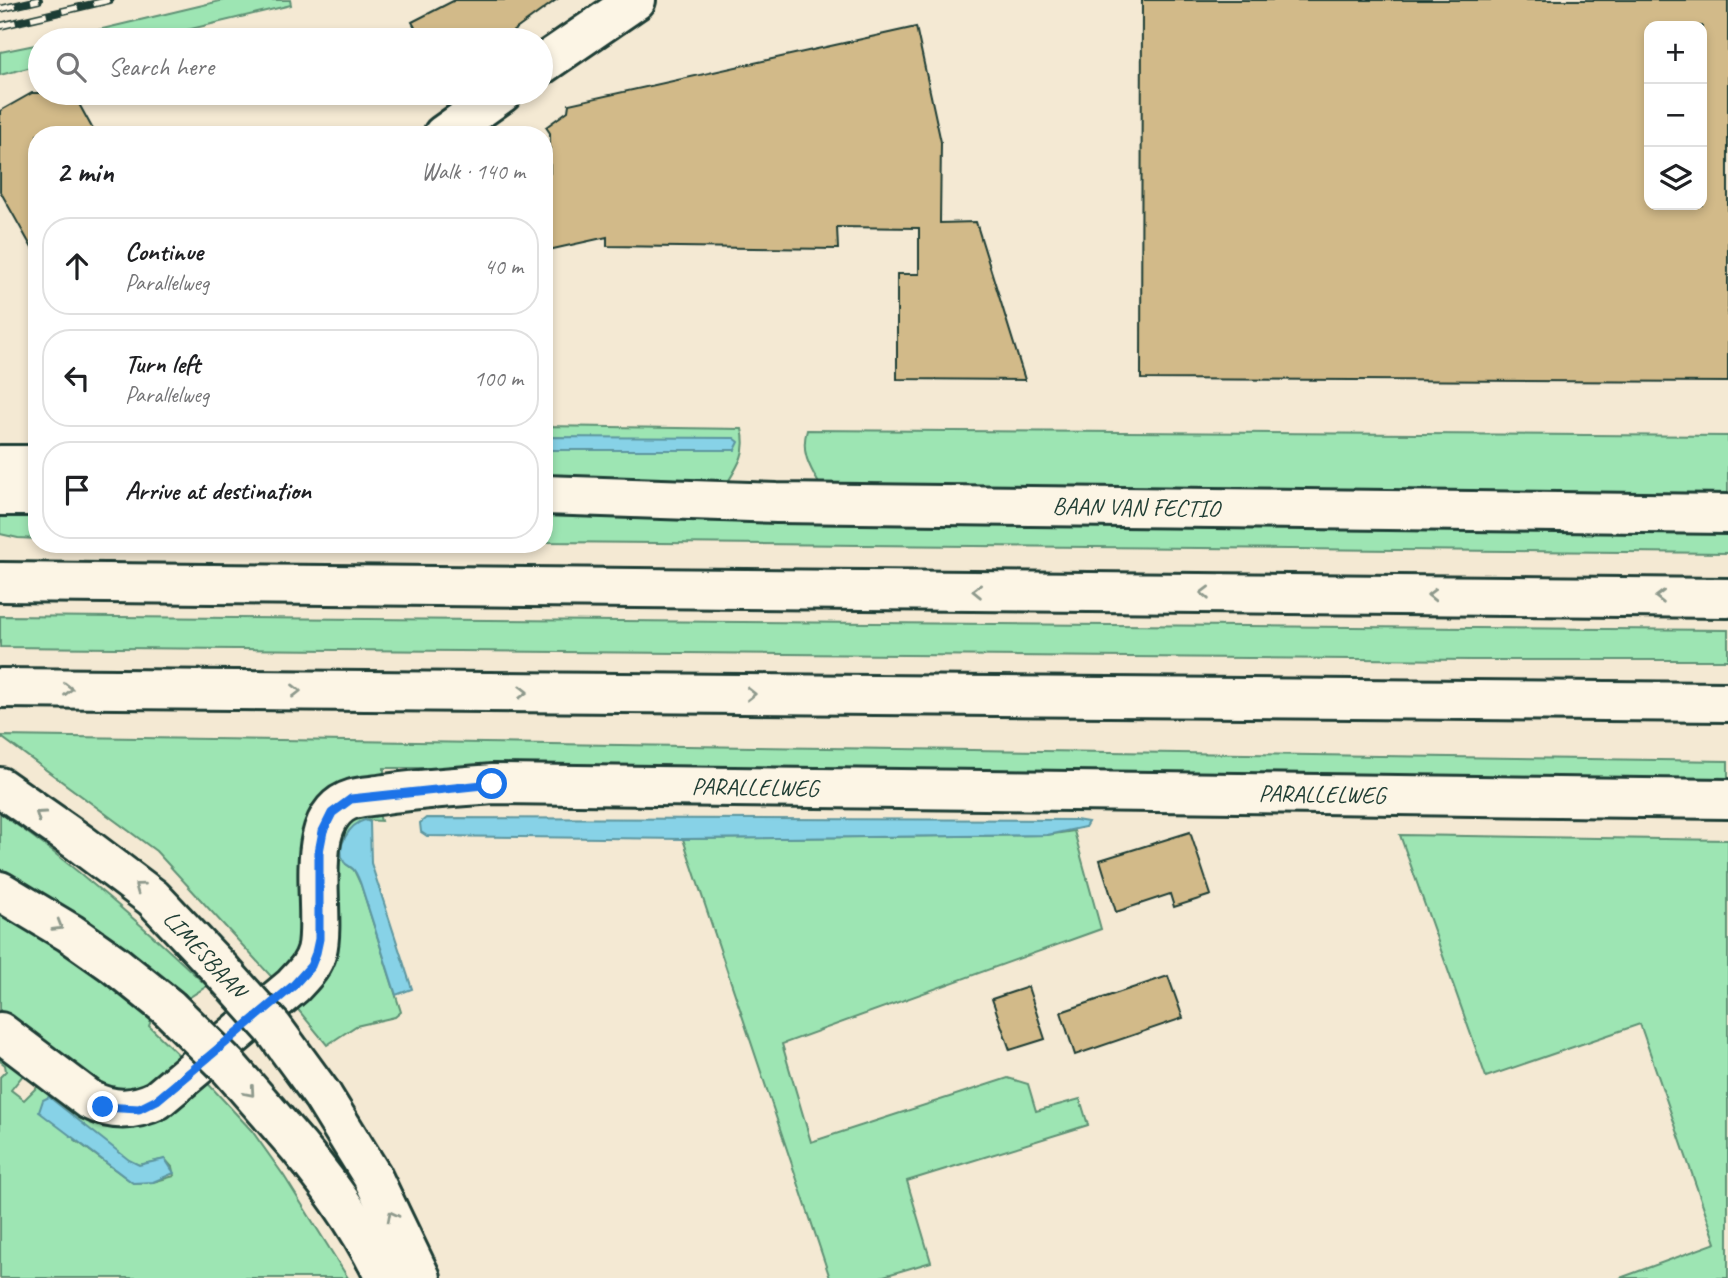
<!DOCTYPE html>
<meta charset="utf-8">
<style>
body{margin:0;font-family:Caveat,sans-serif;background:#f2f2f2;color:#202124}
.controls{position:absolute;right:21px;top:21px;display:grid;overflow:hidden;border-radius:14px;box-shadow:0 4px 10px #0003}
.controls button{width:63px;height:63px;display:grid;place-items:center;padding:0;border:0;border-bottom:2px solid #e0e0e0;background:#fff;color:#202124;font:35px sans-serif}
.stop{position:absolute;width:21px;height:21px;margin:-16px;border:5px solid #1a73e8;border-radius:50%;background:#fff}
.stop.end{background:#1a73e8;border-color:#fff;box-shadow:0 2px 7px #0008}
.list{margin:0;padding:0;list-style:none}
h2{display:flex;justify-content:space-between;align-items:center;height:91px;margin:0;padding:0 28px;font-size:30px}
h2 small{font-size:23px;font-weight:400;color:#757577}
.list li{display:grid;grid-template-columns:46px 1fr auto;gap:21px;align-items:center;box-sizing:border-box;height:98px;margin:0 14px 14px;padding:0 14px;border:2px solid #e0e0e0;border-radius:28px}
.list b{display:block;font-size:26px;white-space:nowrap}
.list p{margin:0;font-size:23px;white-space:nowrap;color:#757577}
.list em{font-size:23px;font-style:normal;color:#757577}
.icon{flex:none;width:38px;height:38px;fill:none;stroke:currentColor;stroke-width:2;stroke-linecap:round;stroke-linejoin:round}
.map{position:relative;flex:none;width:1728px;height:1278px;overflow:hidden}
.search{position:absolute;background:#fff;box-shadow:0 4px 10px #0003;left:28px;top:28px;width:525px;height:77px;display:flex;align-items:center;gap:18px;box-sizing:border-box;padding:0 24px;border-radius:38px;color:#757577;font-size:26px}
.panel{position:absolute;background:#fff;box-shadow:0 4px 10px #0003;left:28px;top:126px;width:525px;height:427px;border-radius:28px}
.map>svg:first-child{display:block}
.green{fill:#9de5b3;stroke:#5e9174;stroke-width:2;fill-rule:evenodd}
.water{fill:#87d2e7;stroke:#5d969f;stroke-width:2}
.building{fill:#d2ba89;stroke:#1f3d34;stroke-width:2;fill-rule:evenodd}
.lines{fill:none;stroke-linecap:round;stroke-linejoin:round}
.minor-casing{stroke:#1f3d34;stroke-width:44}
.major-casing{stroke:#1f3d34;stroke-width:44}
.highway-casing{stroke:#1f3d34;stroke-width:44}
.minor{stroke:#fcf5e5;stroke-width:38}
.major{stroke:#fcf5e5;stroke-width:38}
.highway{stroke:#fcf5e5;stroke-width:38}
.rail-casing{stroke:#1f3d34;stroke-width:8}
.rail{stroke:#fcf5e5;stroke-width:5;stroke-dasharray:16;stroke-linecap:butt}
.major-bridge-casing{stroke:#1f3d34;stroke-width:44;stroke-linecap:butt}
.major-bridge{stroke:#fcf5e5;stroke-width:38}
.oneway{stroke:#8e998c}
.route{stroke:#1a73e8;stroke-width:9}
.labels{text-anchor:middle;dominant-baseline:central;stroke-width:7;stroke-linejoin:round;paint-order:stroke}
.street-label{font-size:24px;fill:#1f3d34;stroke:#fcf5e5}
</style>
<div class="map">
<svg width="1728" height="1278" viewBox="0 0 1728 1278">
<rect width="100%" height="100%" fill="#f4e9d3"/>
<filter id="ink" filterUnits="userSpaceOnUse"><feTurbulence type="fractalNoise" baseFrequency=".0143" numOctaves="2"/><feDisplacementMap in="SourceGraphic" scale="14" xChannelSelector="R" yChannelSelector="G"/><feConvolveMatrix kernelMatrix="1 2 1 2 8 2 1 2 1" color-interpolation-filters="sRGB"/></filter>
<g filter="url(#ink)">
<g class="green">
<path d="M224,0H290L291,5L145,40H56Z"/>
<path d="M40,44V65L0,75V52Z"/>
<path d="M544,426L742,429C748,452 738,466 726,485L544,479Z"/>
<path d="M807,430L1728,436V498L821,487C810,468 800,452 807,430Z"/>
<path d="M0,505H37V539L18,538L0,534Z"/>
<path d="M544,512L1728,528V553L544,542Z"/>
<path d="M0,616L1728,630V660H1471L0,647Z"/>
<path d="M0,736L1728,761V788L448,781L440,768H384V783L348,787L306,943L278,984L156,851Z"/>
<path d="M378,811L381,821L365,820L346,864L354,870L361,885L401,1012L395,1017L356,1026L327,1045L291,1001L332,846L347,820Z"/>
<path d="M0,813C75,865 141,924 207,986L179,1004L0,873Z"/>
<path d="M1074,831L1101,929L782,1044L811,1142L1008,1078L1028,1084L1036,1111L1080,1099L1088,1125L907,1181L931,1262L877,1278H830L683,839L1047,835Z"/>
<path d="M1400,835L1728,840V1278H1620L1716,1243L1640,1024L1486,1077Z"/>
<path d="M0,899L154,1012L149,1026L185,1061L151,1090L109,1095L0,1014Z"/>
<path d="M0,1044L24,1067L23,1075L11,1090L24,1100L42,1082L85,1109L202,1077L252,1131L284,1176L348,1278H0V1077L6,1071L5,1065L0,1061ZM74,1139L139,1165L165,1159L172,1167L174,1176L153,1182L133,1183Z"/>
</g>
<g class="water">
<path d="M544,437L734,438L739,442L735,450H544Z"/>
<path d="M426,818L1076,820L1088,822L1085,827L1047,835L683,839L427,836L421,832L420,823Z"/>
<path d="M365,820L370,822L371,863L412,989L396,995L361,885C359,880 357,873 353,869C349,865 347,866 344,862C335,846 350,824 365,820Z"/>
<path d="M49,1097L129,1160L139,1165L165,1159L174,1173L153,1182L133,1183L39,1112L43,1100Z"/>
</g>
<g class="building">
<path d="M455,0H556L501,40H422L412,22Z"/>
<path d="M1142,0H1728V382L1141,379ZM1649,26H1702V205H1649Z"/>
<path d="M916,27L941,142L940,223L976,222L1025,380L897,379V274H919V228L837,227L838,249L607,246V237L544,251V173H550V133L546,127L568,111L569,104Z"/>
<path d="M32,93H73L96,135H37V257L0,191V111Z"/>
<path d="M1190,832L1211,895L1174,907L1170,894L1116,912L1100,860Z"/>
<path d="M1168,976L1183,1018L1075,1055L1061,1012Z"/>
<path d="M1028,987L1045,1039L1010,1050L992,999Z"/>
</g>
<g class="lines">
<g class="minor-casing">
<g id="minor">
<path d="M541,65L636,0"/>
<path d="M443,135L502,93"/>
<path d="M0,1032L90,1100C113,1112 134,1111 157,1100L293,986C303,975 313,966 317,951C327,910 299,815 353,799C363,796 375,796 385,794C420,789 456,787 492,784L1728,799"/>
</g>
</g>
<g class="major-casing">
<g id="major">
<path d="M0,465H37"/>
<path d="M544,495L777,503L1728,514"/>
<path d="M0,496H37"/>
<path d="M0,787L80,843L153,898L221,970"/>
<path d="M0,891L70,933L114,964L169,1008"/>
<path d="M322,1095L372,1176L421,1278"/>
<path d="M282,1128C323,1174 359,1223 385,1278"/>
</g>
</g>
<g class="highway-casing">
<g id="highway">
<path d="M0,582L1728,598"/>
<path d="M0,688L1728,702"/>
</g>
</g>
<use href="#minor" class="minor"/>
<use href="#major" class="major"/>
<use href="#highway" class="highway"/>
<g class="rail-casing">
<g id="rail">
<path d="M0,9L39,0"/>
<path d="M0,26L110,0"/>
</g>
</g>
<use href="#rail" class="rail"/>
<g class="major-bridge-casing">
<g id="major-bridge">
<path d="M221,970L273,1028L322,1095"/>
<path d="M169,1008L227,1065L282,1128"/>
</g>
</g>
<use href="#major-bridge" class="major-bridge"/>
</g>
<defs><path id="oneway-chevron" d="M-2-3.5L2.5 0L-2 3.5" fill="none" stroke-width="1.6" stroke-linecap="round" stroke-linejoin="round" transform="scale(1.75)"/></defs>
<g class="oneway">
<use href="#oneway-chevron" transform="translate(977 591) rotate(-179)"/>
<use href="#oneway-chevron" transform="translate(1205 593) rotate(-179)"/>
<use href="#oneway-chevron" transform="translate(1432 595) rotate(-179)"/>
<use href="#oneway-chevron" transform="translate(1660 597) rotate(-179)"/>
<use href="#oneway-chevron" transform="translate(68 689)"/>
<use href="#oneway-chevron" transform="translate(296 691)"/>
<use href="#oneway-chevron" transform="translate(523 692)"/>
<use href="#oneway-chevron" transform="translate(751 694)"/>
<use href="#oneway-chevron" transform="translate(40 815) rotate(-145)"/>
<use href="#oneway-chevron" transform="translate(139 887) rotate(-143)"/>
<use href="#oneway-chevron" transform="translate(58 926) rotate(31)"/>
<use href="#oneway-chevron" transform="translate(250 1092) rotate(49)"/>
<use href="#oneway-chevron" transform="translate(392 1216) rotate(-117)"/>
</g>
</g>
<g class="lines" filter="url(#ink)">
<path class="route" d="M103,1107L139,1109L157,1100L293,986L311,966L316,953L319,939V852L323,831L332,813L351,799L492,784"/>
</g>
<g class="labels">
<g class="street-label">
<text transform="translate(1136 507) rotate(1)">BAAN VAN FECTIO</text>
<text transform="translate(755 787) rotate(1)">PARALLELWEG</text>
<text transform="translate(1322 794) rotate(1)">PARALLELWEG</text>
<text transform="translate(205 954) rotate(47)">LIMESBAAN</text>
</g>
</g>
</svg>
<div class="controls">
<button>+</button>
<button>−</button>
<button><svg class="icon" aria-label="layers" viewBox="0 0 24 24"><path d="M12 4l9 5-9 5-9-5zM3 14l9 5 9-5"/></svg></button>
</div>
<div class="stop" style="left:492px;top:784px"></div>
<div class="stop end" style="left:103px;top:1107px"></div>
<div class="search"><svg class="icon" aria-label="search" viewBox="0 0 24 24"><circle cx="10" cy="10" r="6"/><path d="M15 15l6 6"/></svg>Search here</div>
<section class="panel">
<h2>2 min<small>Walk · 140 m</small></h2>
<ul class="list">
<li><svg class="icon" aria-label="ahead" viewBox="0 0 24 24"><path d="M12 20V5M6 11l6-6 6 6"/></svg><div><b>Continue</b><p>Parallelweg</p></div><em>40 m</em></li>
<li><svg class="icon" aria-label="left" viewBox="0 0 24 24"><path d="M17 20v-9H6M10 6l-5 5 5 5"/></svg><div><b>Turn left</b><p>Parallelweg</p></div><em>100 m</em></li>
<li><svg class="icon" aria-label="arrive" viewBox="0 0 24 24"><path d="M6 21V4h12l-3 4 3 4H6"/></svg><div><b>Arrive at destination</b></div></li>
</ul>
</section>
</div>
